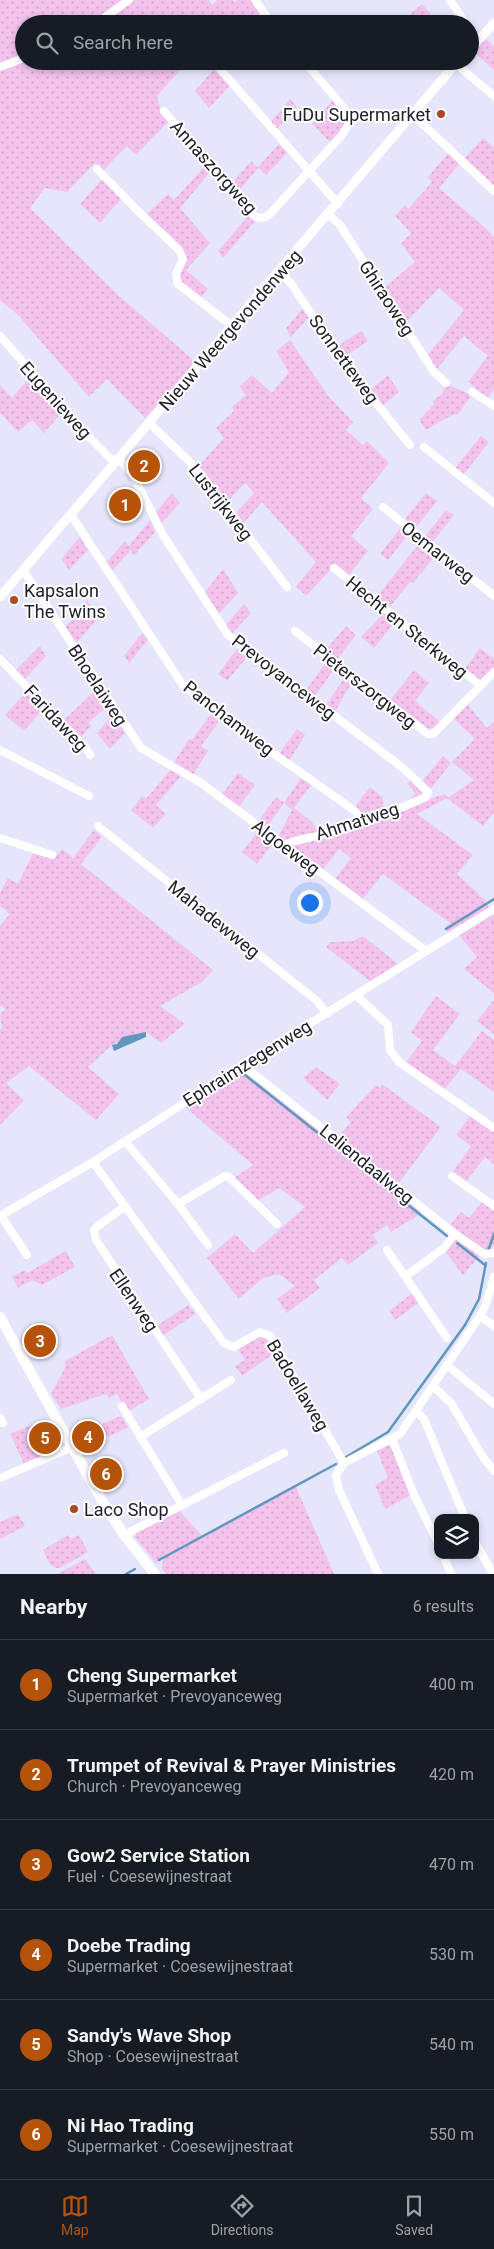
<!DOCTYPE html>
<meta charset="utf-8">
<style>
body{margin:0;font-family:Roboto,sans-serif;background:#20242c;color:#f1f3f6}
.controls{position:absolute;right:15px;bottom:15px;display:grid;overflow:hidden;border-radius:10px;box-shadow:0 2px 8px #0003}
.controls button{width:45px;height:45px;display:grid;place-items:center;padding:0;border:0;border-bottom:1px solid #363941;background:#171b24;color:#f1f3f6;font:25px sans-serif}
.you{position:absolute;left:309px;top:902px;width:18px;height:18px;margin:-12px;border:4px solid #fff;border-radius:50%;background:#1a73e8;box-shadow:0 0 0 8px #1a73e833}
.badge{display:grid;place-items:center;width:32px;height:32px;border-radius:50%;background:#b45309;color:#fff;font-size:16px;font-weight:700}
.pin{position:absolute;translate:-50% -50%;border:2px solid #fff;box-shadow:0 1px 5px #0006}
.list{margin:0;padding:0;list-style:none}
h2{display:flex;justify-content:space-between;align-items:center;height:65px;margin:0;padding:0 20px;font-size:21px}
h2 small{font-size:16px;font-weight:400;color:#9ea1a6}
.list li{display:grid;grid-template-columns:32px 1fr auto;gap:15px;align-items:center;box-sizing:border-box;height:90px;padding:0 20px;border-top:1px solid #363941}
.list b{display:block;font-size:19px;white-space:nowrap}
.list p{margin:0;font-size:16px;white-space:nowrap;color:#9ea1a6}
.list em{font-size:16px;font-style:normal;color:#9ea1a6}
.icon{flex:none;width:28px;height:28px;fill:none;stroke:currentColor;stroke-width:2;stroke-linecap:round;stroke-linejoin:round}
.map{position:relative;flex:none;width:494px;height:1574px;overflow:hidden}
.search{position:absolute;background:#171b24;box-shadow:0 2px 8px #0003;left:15px;right:15px;top:15px;height:55px;display:flex;align-items:center;gap:12px;box-sizing:border-box;padding:0 18px;border-radius:28px;color:#9ea1a6;font-size:19px}
.sheet{height:605px;background:#171b24}
nav{display:flex;justify-content:space-around;align-items:center;box-sizing:border-box;height:70px;border-top:1px solid #363941;background:#171b24;font-size:14px;color:#9ea1a6}
nav a{display:grid;justify-items:center;gap:2px}
nav .on{color:#b45309}
.map>svg:first-child{display:block}
.grass{fill:url(#grass-dots)}
.water{fill:#6098bd}
.lines{fill:none;stroke-linecap:round;stroke-linejoin:round}
.stream{stroke:#6098bd;stroke-width:2.5}
.minor{stroke:#fff;stroke-width:8}
.tertiary{stroke:#fff;stroke-width:9}
.secondary{stroke:#fff;stroke-width:10}
.poi-dot{fill:#ae4723;stroke:#fff;stroke-width:2}
.labels{text-anchor:middle;dominant-baseline:central;stroke-width:4;stroke-linejoin:round;paint-order:stroke}
.poi-label{font-size:18px;fill:#20202c;stroke:#fff;text-anchor:start}
.street-label{font-size:18px;fill:#20202c;stroke:#fff}
</style>
<div class="map">
<svg width="494" height="1574" viewBox="0 0 494 1574">
<defs>
<pattern id="grass-dots" width="8" height="8" patternUnits="userSpaceOnUse" patternTransform="scale(1.25)"><rect width="8" height="8" fill="#f3c2ed"/><path d="M2 2h.1M6 6h.1" fill="none" stroke="#d0a6cb" stroke-width="1.8" stroke-linecap="round"/></pattern>
</defs>
<rect width="100%" height="100%" fill="#e5e6fb"/>
<g class="grass">
<path d="M0,0H126L91,24H24V55L0,65Z"/>
<path d="M134,0H209L212,5L217,0H233L235,3L237,0H252L260,13L251,24H101Z"/>
<path d="M422,4L431,14L420,24H407L404,20Z"/>
<path d="M486,39L494,46V70L474,52Z"/>
<path d="M24,61H188L157,96L161,112L169,121L136,155L127,146L103,171L95,163L67,192L45,188L30,208L119,296L196,362L145,418L107,379L89,397L18,315L0,300V70Z"/>
<path d="M215,68L230,85L209,108L195,91Z"/>
<path d="M290,99L297,107L276,130L270,123Z"/>
<path d="M334,99L346,118L344,127L332,144L312,124Z"/>
<path d="M483,138L494,147V188L463,160Z"/>
<path d="M279,144L287,153L266,175L258,167Z"/>
<path d="M449,152L460,163L439,188L489,231L494,238V389L488,398L468,382L488,356L464,336L436,370L427,356L464,310L439,288L405,323L384,288L415,262L401,244L411,233L395,216L405,205L408,209L432,182L428,177Z"/>
<path d="M251,161L258,168L237,193L230,186Z"/>
<path d="M206,165L211,171L180,208L210,243L186,270L208,289L200,299L179,283L177,277L185,262L145,216L168,194L174,200Z"/>
<path d="M103,178L122,198L100,223L80,204Z"/>
<path d="M249,215L255,221L223,258L218,251Z"/>
<path d="M304,307L310,316L291,337L286,328Z"/>
<path d="M361,331L368,341L343,358L336,347Z"/>
<path d="M290,340L329,397L353,422L346,430L363,445L367,441L389,463L361,498L373,509L351,536L368,551L349,575L335,565L306,596L296,586L316,562L262,502L242,525L234,515L254,493L245,483L226,503L198,467L224,438L216,428L234,411L232,407L246,395L239,387L252,375L272,393L289,372L276,351Z"/>
<path d="M388,375L399,392L382,406L369,391Z"/>
<path d="M30,377L62,412L44,433L32,420L18,432L0,413V385L12,398Z"/>
<path d="M445,384L472,395L457,415L454,414L426,430L419,420L434,404L433,401L443,393Z"/>
<path d="M481,436L489,442L463,475L455,468Z"/>
<path d="M172,493L180,503L158,527L152,517Z"/>
<path d="M426,493L437,501L414,530L403,522Z"/>
<path d="M446,510L454,515L431,544L424,538Z"/>
<path d="M150,520L155,532L134,556L131,550L110,573L104,565L125,541L129,546Z"/>
<path d="M402,526L410,532L388,560L380,554Z"/>
<path d="M80,537L88,550L69,570L61,559Z"/>
<path d="M421,541L437,554L413,583L411,581L388,609L375,599Z"/>
<path d="M223,569L238,593L215,618L203,595Z"/>
<path d="M87,600L98,618L74,646L64,629Z"/>
<path d="M244,604L251,613L230,636L223,628Z"/>
<path d="M385,612L396,621L374,648L361,637Z"/>
<path d="M346,626L356,635L335,662L324,652Z"/>
<path d="M142,633L148,640L129,663L124,656Z"/>
<path d="M40,646L46,656L24,680L15,671Z"/>
<path d="M480,648L494,659V668L479,681L464,670Z"/>
<path d="M237,649L247,657L227,681L218,674Z"/>
<path d="M326,662L335,668L312,700L304,693Z"/>
<path d="M414,670L429,683L415,701L440,722L435,728L425,729L388,703Z"/>
<path d="M345,677L352,682L333,715L324,708Z"/>
<path d="M97,689L108,706L89,722L91,726L81,737L63,721Z"/>
<path d="M27,691L44,708L24,731L5,715Z"/>
<path d="M466,703L487,728L494,722V812L483,826L447,798L417,814L473,855L457,874L485,900L489,908L448,932L445,928L450,923L383,874L361,901L335,879L351,858L339,849L321,872L292,846V844C329,836 365,825 401,812C416,806 429,798 445,794L448,798L474,780L452,762L475,739L452,717Z"/>
<path d="M211,714L220,720L201,746L208,751L192,776L173,764L189,739L192,740Z"/>
<path d="M114,716L125,733L110,749L97,733L108,720Z"/>
<path d="M297,729L305,735L289,761L279,754Z"/>
<path d="M443,756L451,763L429,791L420,784Z"/>
<path d="M171,769L181,776L156,805L166,814L153,828L131,810L142,796L146,799Z"/>
<path d="M238,773L255,785L237,809L220,797Z"/>
<path d="M301,778L311,785L294,808L311,821L319,834L282,840L278,837L292,810L284,803L266,829L257,823L276,797L284,803Z"/>
<path d="M410,780L422,791V797L363,819L353,809L370,787L382,797L384,809L410,800L415,793L407,783Z"/>
<path d="M94,830L102,837L81,864L213,970L202,982L160,1006L185,1024L161,1043L146,1032L112,1045L88,1067L119,1094L96,1120L29,1066L6,1083L24,1100L0,1125V1030L2,1028L0,1015L5,1009L0,1005V926L10,914L0,906V893L8,878L18,884L33,853L54,859L62,849L73,858Z"/>
<path d="M259,830L274,842L257,864L242,852Z"/>
<path d="M494,912V993L464,969L477,957L459,935Z"/>
<path d="M363,936L398,964L371,982L326,947L330,942L353,941Z"/>
<path d="M436,996L460,1014L433,1050L455,1066L482,1031L494,1040V1092L461,1069L444,1090L405,1064L422,1041L411,1032Z"/>
<path d="M494,1000V1034L477,1021Z"/>
<path d="M316,1067L340,1084L327,1100L303,1078Z"/>
<path d="M244,1072L421,1211L416,1217L391,1232L387,1225L373,1235L378,1243L348,1265L342,1258L314,1280L320,1288L287,1313L277,1299L295,1286L279,1274L263,1278L239,1299L207,1258L235,1234L253,1253L305,1207L279,1188L256,1202L231,1180L253,1165L185,1107L236,1074Z"/>
<path d="M382,1084L441,1127L398,1184L338,1137L351,1122L346,1117L376,1085L380,1088Z"/>
<path d="M471,1115L494,1131V1164L485,1157L464,1184L451,1174L471,1146L456,1135Z"/>
<path d="M482,1202L494,1209V1244L490,1250H485L450,1225L461,1212L469,1218Z"/>
<path d="M457,1239L480,1255L463,1275L445,1251Z"/>
<path d="M66,1251L75,1267L42,1285L32,1280L18,1288L12,1277L25,1270L27,1273Z"/>
<path d="M414,1292L420,1302L395,1320L389,1311Z"/>
<path d="M188,1305L195,1314L161,1337L155,1327Z"/>
<path d="M112,1335L149,1399L127,1412L117,1394L109,1398L106,1394L61,1409L51,1394L65,1368V1361Z"/>
<path d="M259,1335L267,1338L276,1352L242,1376L235,1366L245,1360L238,1349Z"/>
<path d="M121,1416L128,1427L108,1437L100,1425Z"/>
<path d="M34,1424L48,1453L24,1464L10,1434Z"/>
<path d="M392,1444L411,1495L385,1509L375,1485L388,1478L377,1451Z"/>
<path d="M296,1487L334,1574H166L162,1569L163,1559L156,1563L135,1537L137,1532L179,1510L203,1537Z"/>
<path d="M18,1514L25,1526L0,1539V1522Z"/>
<path d="M68,1535L71,1539L79,1535L88,1552L60,1568H55L50,1564L43,1550Z"/>
<path d="M85,1559L96,1574H58Z"/>
</g>
<path class="water" d="M146,1032V1037L114,1051L112,1045L117,1044L122,1037Z"/>
<g class="lines">
<g class="stream">
<path d="M446,929L494,899"/>
<path d="M240,1075H245L447,1236"/>
<path d="M457,1243L485,1265"/>
<path d="M488,1251L494,1234"/>
<path d="M346,1457L388,1432L465,1325L479,1299L486,1263"/>
<path d="M159,1560L336,1464"/>
<path d="M126,1574L135,1569"/>
</g>
<g class="minor">
<path d="M255,0L272,24"/>
<path d="M450,0L466,24"/>
<path d="M95,24L129,0"/>
<path d="M470,30L478,41"/>
<path d="M213,61L338,204"/>
<path d="M456,64L494,96"/>
<path d="M0,67L24,58"/>
<path d="M164,111L254,216L260,218L267,217L342,135L348,125L349,114L304,61"/>
<path d="M413,115L494,191"/>
<path d="M97,169L138,211L179,250L183,259L176,274L178,284L232,326"/>
<path d="M329,215L340,225L434,372L446,383"/>
<path d="M279,272L290,282L343,362L410,445"/>
<path d="M0,336L90,438L115,463"/>
<path d="M472,392L494,406"/>
<path d="M149,423L187,459L203,477L287,587"/>
<path d="M424,447L494,503"/>
<path d="M119,459L134,477L163,535L228,635L403,768L428,792L426,797C394,811 360,825 326,834C312,838 298,838 285,845"/>
<path d="M383,507L494,596"/>
<path d="M71,515L184,687L236,727L355,811L363,822"/>
<path d="M334,568L480,685"/>
<path d="M23,570L141,748L201,783L426,951"/>
<path d="M295,631L428,734H433L494,672"/>
<path d="M0,659L85,747L90,755"/>
<path d="M0,750L89,796"/>
<path d="M98,826L317,1001L327,1014"/>
<path d="M0,838L52,855"/>
<path d="M357,996L388,1025L390,1050L399,1062L494,1128"/>
<path d="M243,1065L455,1234L484,1254L494,1253"/>
<path d="M125,1141L178,1204L208,1245"/>
<path d="M93,1162L224,1343L234,1347L260,1332L270,1336L344,1463L336,1475L339,1490L378,1574"/>
<path d="M452,1176L494,1206"/>
<path d="M178,1204L225,1176L229,1177L277,1224"/>
<path d="M124,1207L98,1226L94,1230L96,1240L201,1399"/>
<path d="M0,1216L93,1162L243,1065L494,909"/>
<path d="M1,1216L27,1255"/>
<path d="M387,1250L447,1338"/>
<path d="M406,1276L444,1248L455,1234"/>
<path d="M480,1316L494,1326"/>
<path d="M447,1365L494,1404"/>
<path d="M433,1386L451,1403L483,1457L494,1471"/>
<path d="M122,1406L182,1505"/>
<path d="M417,1412L424,1419L465,1518"/>
<path d="M0,1418L3,1423"/>
<path d="M140,1437L231,1380"/>
<path d="M392,1439L415,1497L438,1543"/>
<path d="M344,1463L400,1434L480,1316L485,1307L494,1277"/>
<path d="M0,1478L72,1447"/>
<path d="M124,1535L284,1453"/>
<path d="M475,1542L493,1574"/>
<path d="M443,1555L451,1574"/>
</g>
<g class="tertiary">
<path d="M470,49L494,23"/>
<path d="M0,597L458,61"/>
</g>
<path class="secondary" d="M0,1317L102,1501L124,1535L155,1574"/>
</g>
<g class="poi-dot">
<circle cx="441" cy="114" r="5"/>
<circle cx="14" cy="600" r="5"/>
<circle cx="74" cy="1509" r="5"/>
</g>
<g class="labels">
<g class="poi-label">
<text x="431" y="114" text-anchor="end">FuDu Supermarket</text>
<text x="24" y="590">Kapsalon<tspan x="24" dy="21">The Twins</tspan></text>
<text x="84" y="1509">Laco Shop</text>
</g>
<g class="street-label">
<text transform="translate(214 167) rotate(48)">Annaszorgweg</text>
<text transform="translate(387 298) rotate(57)">Ghiraoweg</text>
<text transform="translate(230 330) rotate(-49)">Nieuw Weergevondenweg</text>
<text transform="translate(344 359) rotate(54)">Sonnetteweg</text>
<text transform="translate(56 400) rotate(48)">Eugenieweg</text>
<text transform="translate(221 502) rotate(52)">Lustrijkweg</text>
<text transform="translate(438 552) rotate(38)">Oemarweg</text>
<text transform="translate(407 627) rotate(39)">Hecht en Sterkweg</text>
<text transform="translate(284 677) rotate(38)">Prevoyanceweg</text>
<text transform="translate(98 685) rotate(57)">Bhoelaiweg</text>
<text transform="translate(365 686) rotate(38)">Pieterszorgweg</text>
<text transform="translate(56 718) rotate(47)">Faridaweg</text>
<text transform="translate(229 718) rotate(38)">Panchamweg</text>
<text transform="translate(357 821) rotate(-18)">Ahmatweg</text>
<text transform="translate(286 847) rotate(37)">Algoeweg</text>
<text transform="translate(214 919) rotate(39)">Mahadewweg</text>
<text transform="translate(247 1063) rotate(-32)">Ephraimzegenweg</text>
<text transform="translate(367 1164) rotate(39)">Leliendaalweg</text>
<text transform="translate(134 1300) rotate(56)">Ellenweg</text>
<text transform="translate(298 1385) rotate(59)">Badoellaweg</text>
</g>
</g>
</svg>
<div class="controls">
<button><svg class="icon" aria-label="layers" viewBox="0 0 24 24"><path d="M12 4l9 5-9 5-9-5zM3 14l9 5 9-5"/></svg></button>
</div>
<div class="you"></div>
<div class="pin badge" style="left:125px;top:505px">1</div>
<div class="pin badge" style="left:144px;top:466px">2</div>
<div class="pin badge" style="left:40px;top:1341px">3</div>
<div class="pin badge" style="left:88px;top:1437px">4</div>
<div class="pin badge" style="left:45px;top:1438px">5</div>
<div class="pin badge" style="left:106px;top:1474px">6</div>
<div class="search"><svg class="icon" aria-label="search" viewBox="0 0 24 24"><circle cx="10" cy="10" r="6"/><path d="M15 15l6 6"/></svg>Search here</div>
</div>
<section class="sheet">
<h2>Nearby<small>6 results</small></h2>
<ul class="list">
<li><span class="badge">1</span><div><b>Cheng Supermarket</b><p>Supermarket · Prevoyanceweg</p></div><em>400 m</em></li>
<li><span class="badge">2</span><div><b>Trumpet of Revival &amp; Prayer Ministries</b><p>Church · Prevoyanceweg</p></div><em>420 m</em></li>
<li><span class="badge">3</span><div><b>Gow2 Service Station</b><p>Fuel · Coesewijnestraat</p></div><em>470 m</em></li>
<li><span class="badge">4</span><div><b>Doebe Trading</b><p>Supermarket · Coesewijnestraat</p></div><em>530 m</em></li>
<li><span class="badge">5</span><div><b>Sandy's Wave Shop</b><p>Shop · Coesewijnestraat</p></div><em>540 m</em></li>
<li><span class="badge">6</span><div><b>Ni Hao Trading</b><p>Supermarket · Coesewijnestraat</p></div><em>550 m</em></li>
</ul>
</section>
<nav>
<a class="on"><svg class="icon" aria-label="map" viewBox="0 0 24 24"><path d="M3 6l6-2 6 2 6-2v14l-6 2-6-2-6 2zM9 4v14M15 6v14"/></svg>Map</a>
<a><svg class="icon" aria-label="directions" viewBox="0 0 24 24"><path d="M12 3l9 9-9 9-9-9zM9 14v-3h6M13 9l2 2-2 2"/></svg>Directions</a>
<a><svg class="icon" aria-label="saved" viewBox="0 0 24 24"><path d="M7 4h10v16l-5-4-5 4z"/></svg>Saved</a>
</nav>
